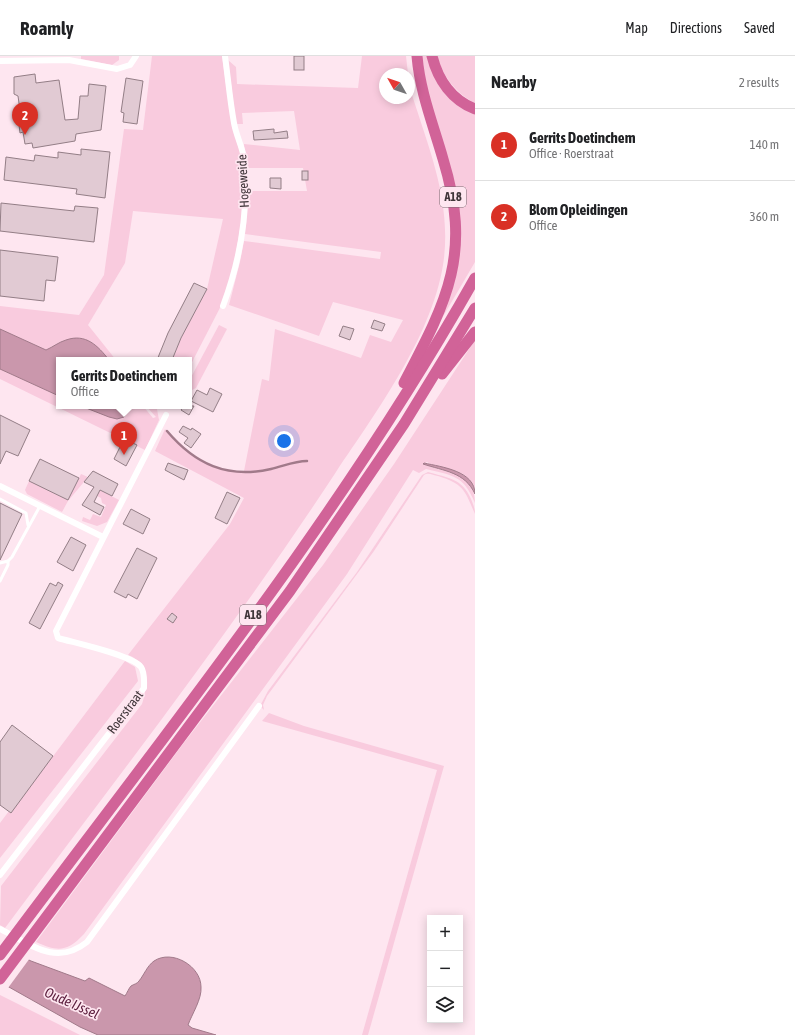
<!DOCTYPE html>
<meta charset="utf-8">
<style>
body{margin:0;font-family:"Asap Condensed",sans-serif;background:#f6f6f6;color:#202124}
.controls{position:absolute;right:12px;bottom:12px;display:grid;overflow:hidden;border-radius:0px;box-shadow:0 2px 10px #0003}
.controls button{width:36px;height:36px;display:grid;place-items:center;padding:0;border:0;border-bottom:1px solid #e0e0e0;background:#fff;color:#202124;font:20px sans-serif}
.compass{position:absolute;left:379px;top:12px;width:36px;height:36px;border-radius:50%;background:#fff;box-shadow:0 2px 10px #0003;rotate:310deg}
.you{position:absolute;left:284px;top:385px;width:14px;height:14px;margin:-10px;border:3px solid #fff;border-radius:50%;background:#1a73e8;box-shadow:0 0 0 6px #1a73e833}
.badge{display:grid;place-items:center;width:26px;height:26px;border-radius:50%;background:#d93025;color:#fff;font-size:13px;font-weight:700}
.pin{position:absolute;translate:-50% -33px;filter:drop-shadow(0 1px 2px #0008)}
.pin::after{content:'';position:absolute;top:21px;width:14px;height:12px;background:inherit;clip-path:polygon(0 0,100% 0,50% 100%)}
.popup{position:absolute;left:56px;top:301px;width:136px;height:52px;box-sizing:border-box;display:grid;place-content:center;border-radius:0px;background:#fff;filter:drop-shadow(0 1px 3px #0005);font-size:13px;white-space:nowrap;color:#757577}
.popup b{font-size:15px;color:#202124}
.popup::after{content:'';position:absolute;left:50%;top:100%;margin-left:-8px;border:8px solid transparent;border-top-color:#fff}
.list{margin:0;padding:0;list-style:none}
h2{display:flex;justify-content:space-between;align-items:center;height:52px;margin:0;padding:0 16px;font-size:17px}
h2 small{font-size:13px;font-weight:400;color:#757577}
.list li{display:grid;grid-template-columns:26px 1fr auto;gap:12px;align-items:center;box-sizing:border-box;height:72px;padding:0 16px;border-top:1px solid #e0e0e0}
.list b{display:block;font-size:15px;white-space:nowrap}
.list p{margin:0;font-size:13px;white-space:nowrap;color:#757577}
.list em{font-size:13px;font-style:normal;color:#757577}
.icon{flex:none;width:22px;height:22px;fill:none;stroke:currentColor;stroke-width:2;stroke-linecap:round;stroke-linejoin:round}
.map{position:relative;flex:none;width:475px;height:979px;overflow:hidden}
header{display:flex;align-items:center;gap:24px;box-sizing:border-box;height:56px;padding:0 20px;background:#fff;border-bottom:1px solid #e0e0e0}
header strong{font-size:19px}
nav{display:flex;gap:22px;margin-inline-start:auto;font-size:14px}
main{display:flex}
aside{flex:1;background:#fff}
.map>svg:first-child{display:block}
.green{fill:#f9cbde}
.water{fill:#ca97ac;stroke:#a17a8a}
.pier{fill:#fee6f0}
.lines{fill:none;stroke-linecap:round;stroke-linejoin:round}
.stream{stroke:#a17a8a;stroke-width:2.5}
.building{fill:#e1cad3;stroke:#937e86}
.lane{stroke:#fff;stroke-width:3}
.street{stroke:#fff;stroke-width:6}
.highway{stroke:#d16398;stroke-width:11}
.labels{text-anchor:middle;dominant-baseline:central;stroke-width:3.5;stroke-linejoin:round;paint-order:stroke}
.shield{fill:#fee6f0;stroke:#796b71;stroke-width:1}
.shield-label{font-size:12px;font-weight:bold;fill:#40363a}
.street-label{font-size:13px;fill:#40363a;stroke:#fee6f0}
.water-label{font-size:14px;font-style:italic;fill:#5a1c3c;stroke:#fee6f0}
</style>
<header>
<strong>Roamly</strong>
<nav><a>Map</a><a>Directions</a><a>Saved</a></nav>
</header>
<main>
<div class="map">
<svg width="475" height="979" viewBox="0 0 475 979">
<rect width="100%" height="100%" fill="#fee6f0"/>
<g class="green">
<path d="M81,0H119V4L112,9L81,3Z"/>
<path d="M152,0H222L232,70L242,102L244,149L234,209L224,244L189,312V304H172L181,282L207,233L223,163L133,155L125,207L88,269L116,304H109C98,290 86,278 66,284C59,286 53,291 46,294L0,273V250L79,259L104,219L124,73L143,74Z"/>
<path d="M362,0H406L408,18H385V42H409V29C426,86 451,140 444,202C435,276 377,355 336,416C233,573 117,722 5,872L0,869L1,830L142,648C148,630 150,607 128,599L230,468L244,442L155,395L165,373C188,399 207,415 244,415L262,323L269,325L275,273L361,302L370,279L391,286L403,264L333,246L319,280L229,249L240,206L244,185L380,203L381,196L245,178L248,135H307L303,112H246L244,88L300,94L294,55L242,57L243,68H236L228,4L236,11L237,28L358,32Z"/>
<path d="M420,0H429V4L475,57V206L441,264L458,197Z"/>
<path d="M437,0H475V47C454,36 444,21 437,0Z"/>
<path d="M219,269L227,273L196,332L190,335L189,325Z"/>
<path d="M475,284V433C464,409 442,417 427,406L423,408C445,417 475,415 475,447C463,419 454,420 426,413L419,417L413,414L347,518L84,878C67,896 58,896 36,886L183,688L323,509L394,408Z"/>
<path d="M0,313L59,340V350C82,350 104,355 127,357L129,350H143L153,362L156,361L146,350H153L157,353L159,364L145,394L0,323Z"/>
<path d="M428,416C448,422 462,422 471,443C473,448 475,452 475,458C465,435 464,428 438,420C433,419 428,416 424,419L374,495L267,640L263,649L264,654L260,650L268,635L357,516L422,419Z"/>
<path d="M81,418L88,421L68,445L62,456L27,438L25,434L29,425L68,444Z"/>
<path d="M94,431L119,444L107,466L97,470L82,465L83,461L90,464L93,458L101,461L106,449L102,447L101,442L91,437Z"/>
<path d="M125,605L135,611L138,625L0,802V767L9,755L11,756Z"/>
<path d="M269,657L304,670L444,710L368,979H362L437,714L262,665Z"/>
<path d="M0,939L80,979H0Z"/>
</g>
<g class="water">
<path d="M0,273L46,294C53,291 59,286 66,284C86,277 98,290 109,304H59V340L0,313Z"/>
<path d="M81,350H129L124,361L117,363L109,361Z"/>
<path d="M424,407C442,411 475,415 475,438C465,416 444,415 423,408Z"/>
<path d="M10,895L31,905L85,925L89,922L125,940C127,937 129,932 131,930C134,928 137,928 139,925C144,919 147,910 154,905C172,893 201,910 201,931C202,943 192,958 188,969L192,972L216,979H98L80,971L0,926Z"/>
</g>
<path class="pier" d="M0,888L30,902L8,932L0,928Z"/>
<g class="lines">
<path class="stream" d="M167,375C195,408 227,423 271,413C284,410 294,405 307,405"/>
</g>
<g class="building">
<rect x="294" y="0" width="10" height="14"/>
<path d="M35,18L36,27L59,24L65,64L78,63L80,40H88L89,28L106,30L101,74L76,78L75,85L33,92L32,87L25,88L23,76L20,77L19,69H22L18,40L14,38V21Z"/>
<path d="M126,22L143,25L137,68L123,66L124,57L121,56Z"/>
<path d="M274,73V77L287,75L288,82L254,84L253,75Z"/>
<path d="M81,93L110,96L105,142L76,138L77,133L4,124L6,101L34,105L35,99L58,102V96L81,99Z"/>
<rect x="302" y="115" width="6" height="9"/>
<path d="M270,122H281V133L270,132Z"/>
<path d="M1,147L74,155L75,150L98,152L94,186L0,175Z"/>
<path d="M0,194L58,201L55,225L46,224L44,245L0,240Z"/>
<path d="M194,227L207,233L181,282L172,304H157L168,277Z"/>
<path d="M374,264L385,268L382,275L371,272Z"/>
<path d="M343,270L354,273L350,284L339,280Z"/>
<path d="M210,332L222,338L213,356L191,345L197,334L207,339Z"/>
<path d="M184,350H194L189,359L181,354Z"/>
<path d="M0,359L30,374L18,400L6,395L0,408Z"/>
<path d="M183,370L191,374L192,372L201,378L191,392L184,387L188,382L179,376Z"/>
<path d="M124,383L137,389L126,410L114,403Z"/>
<path d="M40,403L79,422L68,444L29,425Z"/>
<path d="M168,407L188,414L184,424L165,414Z"/>
<path d="M93,415L118,428L112,440L100,434L94,446L104,451L100,459L82,449L94,431L84,426Z"/>
<path d="M227,436L240,442L227,468L215,462Z"/>
<path d="M0,447L22,458L0,504Z"/>
<path d="M131,453L150,463L143,478L123,468Z"/>
<path d="M71,481L86,489L73,515L57,506Z"/>
<path d="M137,492L157,502L137,543L128,538L126,542L114,536Z"/>
<path d="M58,526L63,529L40,573L29,567L50,527L56,530Z"/>
<path d="M172,557L177,561L173,567L167,563Z"/>
<path d="M12,669L53,700L11,757L0,749V686Z"/>
</g>
<g class="lines">
<g class="lane">
<path d="M0,443L26,457L28,469"/>
<path d="M0,507L8,505L12,501L40,450"/>
<path d="M0,525L8,509V505"/>
</g>
<g class="street">
<path d="M0,5L69,4L117,13L130,9L136,0"/>
<path d="M223,250C241,202 249,153 244,102C242,90 236,79 234,67C230,45 228,22 225,0"/>
<path d="M0,430L103,481"/>
<path d="M0,819L144,632C144,625 145,617 141,611C132,599 75,587 58,582L56,575L166,359"/>
<path d="M0,873C30,888 56,911 87,886L259,650"/>
</g>
<g class="highway">
<path d="M432,0C438,24 452,44 475,53"/>
<path d="M442,318L475,276"/>
<path d="M404,327C448,243 472,198 443,103C433,68 420,36 417,0"/>
<path d="M0,899C164,679 340,462 475,222"/>
<path d="M0,923L290,535L404,368L475,252"/>
</g>
</g>
<g class="labels">
<g class="shield">
<rect x="440" y="131" width="26" height="20" rx="3"/>
<rect x="240" y="549" width="26" height="20" rx="3"/>
</g>
<g class="shield-label">
<text x="453" y="141">A18</text>
<text x="253" y="559">A18</text>
</g>
<g class="street-label">
<text transform="translate(243 125) rotate(-93)">Hogeweide</text>
<text transform="translate(125 656) rotate(-53)">Roerstraat</text>
</g>
<g class="water-label">
<text transform="translate(72 947) rotate(24)">Oude IJssel</text>
</g>
</g>
</svg>
<div class="controls">
<button>+</button>
<button>−</button>
<button><svg class="icon" aria-label="layers" viewBox="0 0 24 24"><path d="M12 4l9 5-9 5-9-5zM3 14l9 5 9-5"/></svg></button>
</div>
<svg class="compass" viewBox="-18 -18 36 36"><path d="M0-13l5 13h-10z" fill="#e53935"/><path d="M0 13l5-13h-10z" fill="#757577"/></svg>
<div class="you"></div>
<div class="pin badge" style="left:124px;top:399px">1</div>
<div class="popup"><b>Gerrits Doetinchem</b>Office</div>
<div class="pin badge" style="left:25px;top:79px">2</div>
</div>
<aside>
<h2>Nearby<small>2 results</small></h2>
<ul class="list">
<li><span class="badge">1</span><div><b>Gerrits Doetinchem</b><p>Office · Roerstraat</p></div><em>140 m</em></li>
<li><span class="badge">2</span><div><b>Blom Opleidingen</b><p>Office</p></div><em>360 m</em></li>
</ul>
</aside>
</main>
